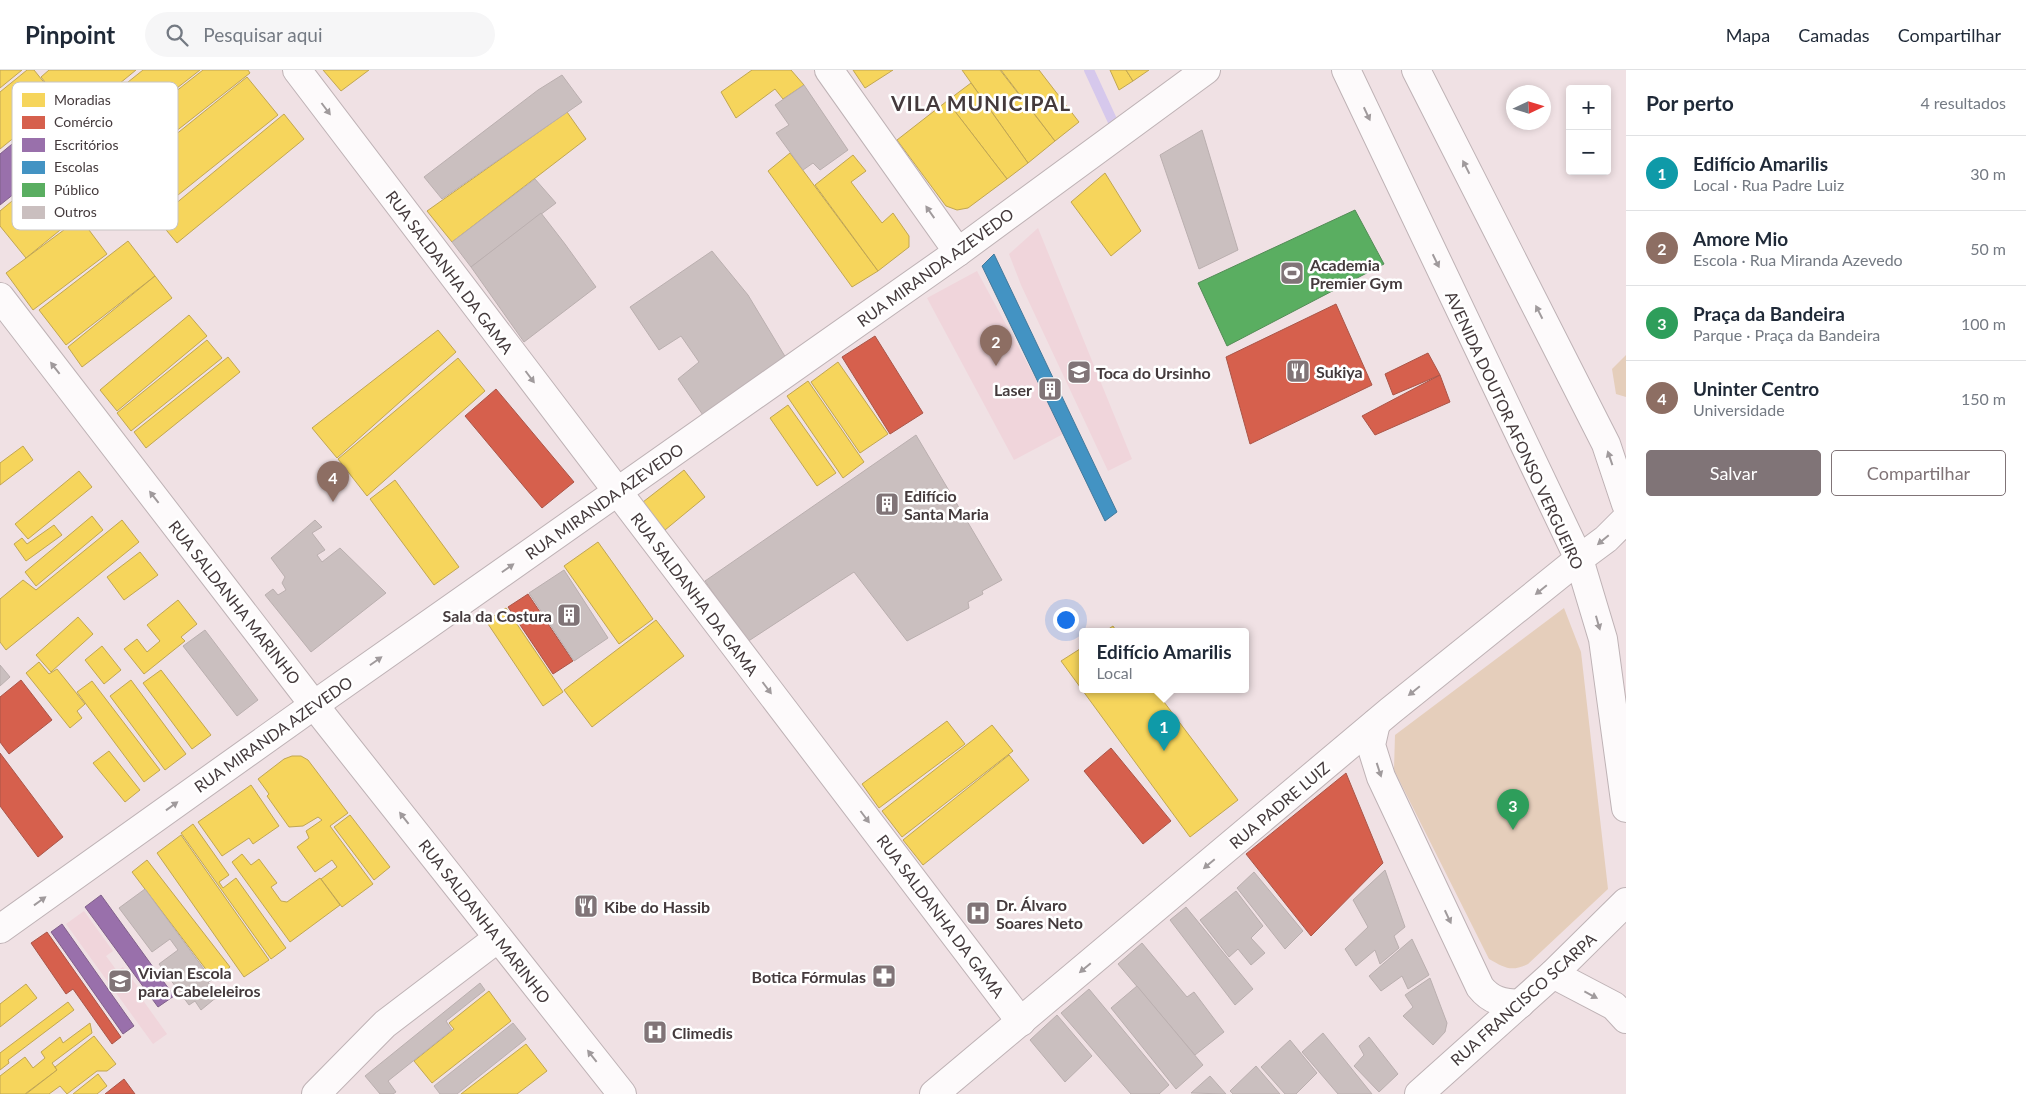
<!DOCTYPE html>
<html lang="pt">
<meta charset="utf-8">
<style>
body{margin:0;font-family:Lato,sans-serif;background:#f6f6f7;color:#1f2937}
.controls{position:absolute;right:15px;top:15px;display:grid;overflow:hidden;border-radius:5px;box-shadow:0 2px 8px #0003}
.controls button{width:45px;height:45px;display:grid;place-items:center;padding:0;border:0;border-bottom:1px solid #e0e1e3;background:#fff;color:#1f2937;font:25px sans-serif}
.compass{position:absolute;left:1506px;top:15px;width:45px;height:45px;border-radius:50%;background:#fff;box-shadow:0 2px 8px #0003;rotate:86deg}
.you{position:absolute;left:1065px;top:549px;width:18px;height:18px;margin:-12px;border:4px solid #fff;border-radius:50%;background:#1a73e8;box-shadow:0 0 0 8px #1a73e833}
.badge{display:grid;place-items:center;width:32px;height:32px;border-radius:50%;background:#807477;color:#fff;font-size:16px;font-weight:700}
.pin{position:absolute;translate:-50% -41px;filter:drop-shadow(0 1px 2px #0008)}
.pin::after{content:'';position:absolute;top:26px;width:18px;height:15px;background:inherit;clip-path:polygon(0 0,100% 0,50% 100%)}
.popup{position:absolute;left:1079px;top:558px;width:170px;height:65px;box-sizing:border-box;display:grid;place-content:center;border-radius:5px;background:#fff;filter:drop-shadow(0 1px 4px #0005);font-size:16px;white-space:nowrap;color:#747a83}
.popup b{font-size:19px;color:#1f2937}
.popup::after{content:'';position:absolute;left:50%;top:100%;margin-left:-10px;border:10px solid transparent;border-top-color:#fff}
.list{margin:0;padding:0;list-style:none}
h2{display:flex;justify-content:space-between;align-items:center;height:65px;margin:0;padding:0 20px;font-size:21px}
h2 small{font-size:16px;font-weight:400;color:#747a83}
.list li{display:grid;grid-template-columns:32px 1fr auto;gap:15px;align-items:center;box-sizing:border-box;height:75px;padding:0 20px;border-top:1px solid #e0e1e3}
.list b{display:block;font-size:19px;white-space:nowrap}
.list p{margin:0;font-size:16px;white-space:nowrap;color:#747a83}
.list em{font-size:16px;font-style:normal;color:#747a83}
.actions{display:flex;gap:10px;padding:15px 20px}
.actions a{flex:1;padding:11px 0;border:1px solid #807477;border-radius:5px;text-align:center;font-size:18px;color:#807477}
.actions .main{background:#807477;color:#fff}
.icon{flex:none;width:28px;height:28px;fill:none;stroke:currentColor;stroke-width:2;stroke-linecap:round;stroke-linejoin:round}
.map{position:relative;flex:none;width:1626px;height:1024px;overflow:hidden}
header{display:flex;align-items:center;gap:30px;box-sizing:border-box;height:70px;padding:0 25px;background:#fff;border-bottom:1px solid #e0e1e3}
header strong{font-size:24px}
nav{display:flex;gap:28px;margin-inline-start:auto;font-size:18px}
.search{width:350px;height:45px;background:#f6f6f7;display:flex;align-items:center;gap:12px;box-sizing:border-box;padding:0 18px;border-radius:28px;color:#747a83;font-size:19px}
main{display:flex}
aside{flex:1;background:#fff}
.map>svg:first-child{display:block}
.built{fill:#f0d5db}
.green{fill:#e5cebb}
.homes{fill:#f6d55c;stroke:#c1a652}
.shops{fill:#d6604d;stroke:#aa5548}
.offices{fill:#9970ab;stroke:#80608a}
.schools{fill:#4393c3;stroke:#43789a}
.public{fill:#5aae61;stroke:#538b56}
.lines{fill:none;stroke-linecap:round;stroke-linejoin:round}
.stream{stroke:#d6c8ec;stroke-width:10}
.building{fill:#cabfbf;stroke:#baafaf}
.minor-casing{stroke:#beb2b5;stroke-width:30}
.major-casing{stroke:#beb2b5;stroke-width:30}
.minor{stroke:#fdfafb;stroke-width:28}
.major{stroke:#fdfafb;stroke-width:28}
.oneway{fill:#a09a9c}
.labels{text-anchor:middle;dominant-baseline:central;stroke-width:5;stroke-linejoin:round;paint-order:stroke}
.poi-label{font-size:16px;font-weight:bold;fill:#443a3c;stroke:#fff;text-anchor:start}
.street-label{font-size:16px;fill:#443a3c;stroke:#fff}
.district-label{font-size:21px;font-weight:bold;letter-spacing:1px;fill:#443a3c;stroke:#fff}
.key{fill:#fff;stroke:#c7c4c4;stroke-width:1}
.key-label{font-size:14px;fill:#443a3c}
</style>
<header>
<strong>Pinpoint</strong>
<div class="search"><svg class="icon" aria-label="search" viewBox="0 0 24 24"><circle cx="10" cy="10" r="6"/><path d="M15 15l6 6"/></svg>Pesquisar aqui</div>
<nav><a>Mapa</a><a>Camadas</a><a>Compartilhar</a></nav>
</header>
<main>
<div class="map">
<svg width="1626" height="1024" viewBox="0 0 1626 1024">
<rect width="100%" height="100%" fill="#f0e1e4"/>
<g class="built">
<path d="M1038,158L1132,389L1108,401L1021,215L1009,184Z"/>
<path d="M977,201L1065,363L1014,390L927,228Z"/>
<path d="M84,841L113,881L106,886L117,901L123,897L140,920L137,922L167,964L153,974L66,854Z"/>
</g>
<g class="green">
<path d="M1626,285V327L1616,324L1612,299Z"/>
<path d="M1564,538L1581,582L1608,819L1528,894C1511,902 1505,898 1489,889L1394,700L1395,665Z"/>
</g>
<g class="homes">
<path d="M0,0H22L0,18Z"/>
<path d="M27,0H34L59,31L0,79V22Z"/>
<path d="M49,0H136L75,50L41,7Z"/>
<path d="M143,0H200L103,76L82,49Z"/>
<path d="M203,0H248L250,3L128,99L109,74Z"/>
<path d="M323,0H369L341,21Z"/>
<path d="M752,0H791L804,15L783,29L775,19L736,48L721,22Z"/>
<path d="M853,0H893L865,18Z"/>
<path d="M962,0H1000L1055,71L1028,93Z"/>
<path d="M1001,0H1039L1079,52L1055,71Z"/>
<path d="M1110,0H1126L1133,11L1119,20Z"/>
<path d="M1126,0H1149L1133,11Z"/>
<path d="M247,7L278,45L168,133L138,95Z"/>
<path d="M971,13L1028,93L1007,109L947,31Z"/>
<path d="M947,31L1007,109L968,138L957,140L946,136L897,70Z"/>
<path d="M567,42L586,69L452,172L427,141Z"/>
<path d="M284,44L304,69L177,173L157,149Z"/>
<path d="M82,73L115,115L26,188L0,156V141Z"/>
<path d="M790,83L878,201L852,217L768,101Z"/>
<path d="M853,85L866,101L851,112L882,153L893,143L909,166V177L878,201L815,115Z"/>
<path d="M1105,103L1141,161L1111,186L1071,132Z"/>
<path d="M80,148L107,184L33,240L6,203Z"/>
<path d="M128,171L155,206L66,275L39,240Z"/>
<path d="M155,206L172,228L82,297L68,277Z"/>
<path d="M189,245L207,266L117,341L100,320Z"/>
<path d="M438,260L456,282L337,388L312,358Z"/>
<path d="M207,270L222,288L131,361L117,343Z"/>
<path d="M228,287L240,302L146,378L134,362Z"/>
<path d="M458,288L485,321L367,426L338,389Z"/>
<path d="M838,292L888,364L860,383L811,312Z"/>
<path d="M808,311L864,392L843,408L787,326Z"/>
<path d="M788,335L836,403L817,416L770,348Z"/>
<path d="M23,376L33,390L0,415V393Z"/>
<path d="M684,400L705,427L665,460L643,432Z"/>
<path d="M79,401L92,417L28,469L15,454Z"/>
<path d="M395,410L459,497L434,515L370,429Z"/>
<path d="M92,446L103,460L36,516L25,502Z"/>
<path d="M122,450L139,472L6,580L0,572V529L23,510L36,520Z"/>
<path d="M54,455L62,465L26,491L14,474L22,468L27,474Z"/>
<path d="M598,472L653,549L619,574L564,496Z"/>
<path d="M140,482L158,505L124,530L107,507Z"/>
<path d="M178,530L197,554L181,567L185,571L144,604L124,579L137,569L147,582L160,571L147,555Z"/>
<path d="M506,538L563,622L543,636L486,551Z"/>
<path d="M78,547L93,564L51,602L36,585Z"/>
<path d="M656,550L684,586L592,657L564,620Z"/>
<path d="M1113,556L1117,562H1104Z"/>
<path d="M102,576L121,600L104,614L85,590Z"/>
<path d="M1083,577V620H1155L1238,730L1190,767L1061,591Z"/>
<path d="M39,592L49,604L57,599L85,634L77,641L82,648L70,658L26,603Z"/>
<path d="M161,600L211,665L192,679L143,613Z"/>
<path d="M131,610L186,684L165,700L110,626Z"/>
<path d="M92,611L160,700L144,712L77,622Z"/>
<path d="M947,651L965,674L879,738L862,714Z"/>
<path d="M992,655L1013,681L902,767L882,741Z"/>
<path d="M109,681L140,720L125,732L93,693Z"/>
<path d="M1009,685L1029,710L923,795L903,770Z"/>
<path d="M292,686H301L308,690L348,743L330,756L373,814L342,837L321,809L337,797L332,790L315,802L297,777L309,768L306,761L322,750L318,747L303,756L289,757L267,726L269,724L258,709L284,689Z"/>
<path d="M251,715L279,756L253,774L249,768L222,786L198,752Z"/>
<path d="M350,745L390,797L374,810L334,757Z"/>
<path d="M193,754L229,805L219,812L223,818L236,808L286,878L271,889L181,763Z"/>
<path d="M181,765L269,890L244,907L157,783Z"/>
<path d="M242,784L251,795L259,789L277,813L271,817L281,831L287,832L320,808L340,835L290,872L232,792Z"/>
<path d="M147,790L230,897L214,910L132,802Z"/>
<path d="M26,914L37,928L0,957V934Z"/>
<path d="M489,921L511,951L432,1013L414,991L454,959L449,953Z"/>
<path d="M68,932L74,940L8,990L9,993L0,1000V983Z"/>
<path d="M90,953L92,963L52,993L57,1000L25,1024H0V1006L25,987L33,998L45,988L41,982L60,967L63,973Z"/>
<path d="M94,966L116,994L107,1001H97L67,1024L60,1016L49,1024H26L57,1000L55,997Z"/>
<path d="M526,974L547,1001L517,1024H461Z"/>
<path d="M98,1004L107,1016L97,1024H73Z"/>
</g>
<g class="shops">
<path d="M1336,234L1372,315L1250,374L1226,287Z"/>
<path d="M875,266L923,343L890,364L842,287Z"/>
<path d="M1428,283L1440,305L1393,325L1385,304Z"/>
<path d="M1440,305L1450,332L1375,365L1362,346Z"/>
<path d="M496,319L574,412L542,438L465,346Z"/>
<path d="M528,524L573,591L553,604L508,537Z"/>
<path d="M21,610L52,650L9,684L0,672V627Z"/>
<path d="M1111,678L1171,751L1143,774L1084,701Z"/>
<path d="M0,683L63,767L38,787L0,736Z"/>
<path d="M1346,703L1383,793L1311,866L1246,784Z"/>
<path d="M47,862L121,967L112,974L73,919L66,924L31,873Z"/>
<path d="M124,1009L135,1024H105Z"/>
</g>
<g class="offices">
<path d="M29,60L54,92L0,135V84Z"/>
<path d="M101,825L174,926L158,937L85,837Z"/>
<path d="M62,854L134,956L123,964L51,862Z"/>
</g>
<path class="schools" d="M994,184L1117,442L1105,451L982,196Z"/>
<path class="public" d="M1355,140L1384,194L1227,276L1198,213Z"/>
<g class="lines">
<path class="stream" d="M1089,0L1113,52"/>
</g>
<g class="building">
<path d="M562,5L582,32L442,129L424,107L538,20Z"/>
<path d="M804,15L848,80L820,100L813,93L803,100L776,63L789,55L775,35Z"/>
<path d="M1202,60L1238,180L1199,199L1160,85Z"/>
<path d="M535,109L556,133L471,197L452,172Z"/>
<path d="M541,143L565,174L596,217L524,272L471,197Z"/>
<path d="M712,181L748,225L789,293L705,348L678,309L699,292L681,266L659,280L630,237Z"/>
<path d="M916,365L1002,510L982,521L983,524L968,532L969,538L907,571L854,502L747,572L705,511Z"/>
<path d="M315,450L322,457L312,463L325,480L317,485L322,492L340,478L386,523L311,582L265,525L273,519L278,525L286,520L282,513L285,507L271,488Z"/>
<path d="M564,500L608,568L574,591L529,523Z"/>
<path d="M205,560L258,630L237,646L183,576Z"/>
<path d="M0,595L10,607L0,616Z"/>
<path d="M1385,800L1405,857L1394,866L1399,878L1380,894L1375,880L1356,896L1345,879L1368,857L1353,830Z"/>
<path d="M1254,802L1303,861L1285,879L1237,818Z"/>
<path d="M145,819L212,910L208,912L218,926L201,940L195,931L189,935L159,894L178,880L170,869L152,882L119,838Z"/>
<path d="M1236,821L1263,856L1251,868L1265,883L1251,895L1238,879L1229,887L1200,850Z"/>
<path d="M1186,837L1253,919L1235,935L1170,850Z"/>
<path d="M1412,869L1429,905L1408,919L1402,906L1381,921L1369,906Z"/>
<path d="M1142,873L1187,927L1194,922L1224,962L1195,985L1118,894Z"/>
<path d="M1430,908L1447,953L1445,962L1433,975L1403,946L1413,937L1405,925Z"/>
<path d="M480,913L485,920L446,951L452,960L388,1011L396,1022L393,1024H380L365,1006Z"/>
<path d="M1137,916L1203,995L1176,1019L1111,938Z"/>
<path d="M1089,919L1169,1015L1159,1024H1131L1061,943Z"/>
<path d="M1057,945L1092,986L1065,1012L1030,970Z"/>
<path d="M513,953L526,969L457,1024H440L434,1016Z"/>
<path d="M1323,963L1372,1024H1338L1302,982Z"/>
<path d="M1369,967L1398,1004L1379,1022L1354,996L1364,985L1359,976Z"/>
<path d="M1290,970L1317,1003L1296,1024H1285L1261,997Z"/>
<path d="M1256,996L1280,1024H1233L1230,1021Z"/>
<path d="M1210,1006L1226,1024L1191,1023Z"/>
</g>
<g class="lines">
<g class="minor-casing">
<g id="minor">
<path d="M297,0L1021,952"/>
<path d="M829,0L958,182"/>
<path d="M0,227L314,635L622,1024"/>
<path d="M1376,653L1371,675L1381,707L1480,917C1491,931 1503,933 1520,934"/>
<path d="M0,859L314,635L958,182L1206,0"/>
<path d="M316,1024L385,954L498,868"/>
<path d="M934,1024L1390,641L1579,489"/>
<path d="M1419,1024L1553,904L1626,832"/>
</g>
</g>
<g class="major-casing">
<g id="major">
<path d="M1346,0L1579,489L1603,569L1626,738"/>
<path d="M1416,0L1606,374L1626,434"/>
<path d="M1579,489L1606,469L1626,449"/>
<path d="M1553,904L1614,936L1626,949"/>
</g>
</g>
<use href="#minor" class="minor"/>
<use href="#major" class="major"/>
</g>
<defs><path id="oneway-solid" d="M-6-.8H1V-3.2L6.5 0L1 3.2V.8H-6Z" transform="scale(1.25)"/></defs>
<g class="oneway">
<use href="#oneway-solid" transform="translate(326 39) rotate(53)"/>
<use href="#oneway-solid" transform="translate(1367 44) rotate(65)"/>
<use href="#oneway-solid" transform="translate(1466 97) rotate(-117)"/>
<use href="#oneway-solid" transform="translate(930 142) rotate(-125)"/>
<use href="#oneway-solid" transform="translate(1436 191) rotate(64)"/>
<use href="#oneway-solid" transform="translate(1539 242) rotate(-117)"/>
<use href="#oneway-solid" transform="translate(55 298) rotate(-128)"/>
<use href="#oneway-solid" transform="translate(530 307) rotate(53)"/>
<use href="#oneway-solid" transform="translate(1610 388) rotate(-109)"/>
<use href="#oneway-solid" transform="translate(154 427) rotate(-128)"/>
<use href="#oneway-solid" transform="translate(1603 470) rotate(140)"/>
<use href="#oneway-solid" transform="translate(508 498) rotate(-35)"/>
<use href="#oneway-solid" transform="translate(1541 520) rotate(141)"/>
<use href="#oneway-solid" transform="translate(1598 553) rotate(74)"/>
<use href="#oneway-solid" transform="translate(376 591) rotate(-35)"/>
<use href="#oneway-solid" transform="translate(767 618) rotate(53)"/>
<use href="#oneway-solid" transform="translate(1414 621) rotate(141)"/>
<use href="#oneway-solid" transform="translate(1379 700) rotate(72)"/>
<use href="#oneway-solid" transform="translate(172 736) rotate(-36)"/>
<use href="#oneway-solid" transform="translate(865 747) rotate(53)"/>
<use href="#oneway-solid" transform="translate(404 748) rotate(-128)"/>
<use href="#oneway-solid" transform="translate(1209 794) rotate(140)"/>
<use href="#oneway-solid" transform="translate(40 831) rotate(-36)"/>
<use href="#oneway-solid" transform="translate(1448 847) rotate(65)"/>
<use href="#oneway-solid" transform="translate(1085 898) rotate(140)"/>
<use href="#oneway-solid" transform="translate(1591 925) rotate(28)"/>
<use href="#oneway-solid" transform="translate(592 986) rotate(-128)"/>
</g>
<defs>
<g id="stadium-square" transform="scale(1.25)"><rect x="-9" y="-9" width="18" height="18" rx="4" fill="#807477" stroke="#fff"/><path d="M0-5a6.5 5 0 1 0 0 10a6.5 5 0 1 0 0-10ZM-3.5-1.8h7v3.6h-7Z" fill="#fff"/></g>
<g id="restaurant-square" transform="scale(1.25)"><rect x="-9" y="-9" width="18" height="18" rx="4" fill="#807477" stroke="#fff"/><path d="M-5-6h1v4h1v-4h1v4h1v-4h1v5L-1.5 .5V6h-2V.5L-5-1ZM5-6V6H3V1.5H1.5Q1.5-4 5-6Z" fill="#fff"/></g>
<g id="school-square" transform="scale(1.25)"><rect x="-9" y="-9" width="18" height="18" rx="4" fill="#807477" stroke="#fff"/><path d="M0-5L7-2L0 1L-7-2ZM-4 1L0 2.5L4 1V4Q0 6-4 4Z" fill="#fff"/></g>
<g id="building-square" transform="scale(1.25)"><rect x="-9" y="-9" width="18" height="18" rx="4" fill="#807477" stroke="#fff"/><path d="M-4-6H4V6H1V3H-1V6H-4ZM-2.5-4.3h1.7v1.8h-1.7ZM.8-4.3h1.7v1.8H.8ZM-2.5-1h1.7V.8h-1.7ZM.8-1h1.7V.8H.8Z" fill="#fff"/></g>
<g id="hospital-square" transform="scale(1.25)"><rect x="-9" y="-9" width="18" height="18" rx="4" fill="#807477" stroke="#fff"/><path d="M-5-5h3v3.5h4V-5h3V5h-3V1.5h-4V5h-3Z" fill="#fff"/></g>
<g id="pharmacy-square" transform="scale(1.25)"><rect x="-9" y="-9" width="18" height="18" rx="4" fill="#807477" stroke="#fff"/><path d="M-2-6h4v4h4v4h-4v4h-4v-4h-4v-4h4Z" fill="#fff"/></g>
<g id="university-square" transform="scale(1.25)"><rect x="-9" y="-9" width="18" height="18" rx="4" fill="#807477" stroke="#fff"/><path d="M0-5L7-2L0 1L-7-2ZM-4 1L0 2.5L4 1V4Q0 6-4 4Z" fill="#fff"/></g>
</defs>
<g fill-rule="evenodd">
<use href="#stadium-square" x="1292" y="203"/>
<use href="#restaurant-square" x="1298" y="301"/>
<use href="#school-square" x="1079" y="302"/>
<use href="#building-square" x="1050" y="319"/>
<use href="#building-square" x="887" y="434"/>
<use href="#building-square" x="569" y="545"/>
<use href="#restaurant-square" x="586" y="836"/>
<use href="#hospital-square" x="978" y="843"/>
<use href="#pharmacy-square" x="884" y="906"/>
<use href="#university-square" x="120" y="911"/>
<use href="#hospital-square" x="655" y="962"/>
</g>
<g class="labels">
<g class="poi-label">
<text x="1310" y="194">Academia<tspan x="1310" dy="18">Premier Gym</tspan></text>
<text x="1316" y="301">Sukiya</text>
<text x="1096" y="302">Toca do Ursinho</text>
<text x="1032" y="319" text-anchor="end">Laser</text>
<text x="904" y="425">Edifício<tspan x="904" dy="18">Santa Maria</tspan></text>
<text x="552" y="545" text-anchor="end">Sala da Costura</text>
<text x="996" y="834">Dr. Álvaro<tspan x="996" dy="18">Soares Neto</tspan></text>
<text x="604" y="836">Kibe do Hassib</text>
<text x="138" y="902">Vivian Escola<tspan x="138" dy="18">para Cabeleleiros</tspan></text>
<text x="866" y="906" text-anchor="end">Botica Fórmulas</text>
<text x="672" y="962">Climedis</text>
</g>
<g class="street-label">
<text transform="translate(935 197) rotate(-36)">RUA MIRANDA AZEVEDO</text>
<text transform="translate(450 202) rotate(53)">RUA SALDANHA DA GAMA</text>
<text transform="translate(1515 360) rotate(65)">AVENIDA DOUTOR AFONSO VERGUEIRO</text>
<text transform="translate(604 431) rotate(-35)">RUA MIRANDA AZEVEDO</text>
<text transform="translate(695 524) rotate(53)">RUA SALDANHA DA GAMA</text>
<text transform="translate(235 532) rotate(52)">RUA SALDANHA MARINHO</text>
<text transform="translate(273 664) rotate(-35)">RUA MIRANDA AZEVEDO</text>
<text transform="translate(1279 735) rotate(-40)">RUA PADRE LUIZ</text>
<text transform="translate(941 846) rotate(53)">RUA SALDANHA DA GAMA</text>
<text transform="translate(485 851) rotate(52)">RUA SALDANHA MARINHO</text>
<text transform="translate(1523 929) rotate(-42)">RUA FRANCISCO SCARPA</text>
</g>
<g class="district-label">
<text x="981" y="32">VILA MUNICIPAL</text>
</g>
</g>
<rect x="12" y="12" width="166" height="148" rx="8" class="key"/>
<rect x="22" y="23" width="23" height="14" fill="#f6d55c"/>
<rect x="22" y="46" width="23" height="13" fill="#d6604d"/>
<rect x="22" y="68" width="23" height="14" fill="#9970ab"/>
<rect x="22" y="91" width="23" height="13" fill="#4393c3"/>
<rect x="22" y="113" width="23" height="14" fill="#5aae61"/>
<rect x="22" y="136" width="23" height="13" fill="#cabfbf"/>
<g class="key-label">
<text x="54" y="35">Moradias</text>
<text x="54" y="57">Comércio</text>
<text x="54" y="80">Escritórios</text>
<text x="54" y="102">Escolas</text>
<text x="54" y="125">Público</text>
<text x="54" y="147">Outros</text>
</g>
</svg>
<div class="controls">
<button>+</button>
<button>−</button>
</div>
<svg class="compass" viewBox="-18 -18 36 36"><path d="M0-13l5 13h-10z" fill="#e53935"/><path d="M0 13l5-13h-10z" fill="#747a83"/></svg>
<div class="you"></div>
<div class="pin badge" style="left:1164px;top:681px;background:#0f9aa8">1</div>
<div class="popup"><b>Edifício Amarilis</b>Local</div>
<div class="pin badge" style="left:996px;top:296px;background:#8d6e63">2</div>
<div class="pin badge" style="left:1513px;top:760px;background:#2e9e5b">3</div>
<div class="pin badge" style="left:333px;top:432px;background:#8d6e63">4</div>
</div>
<aside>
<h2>Por perto<small>4 resultados</small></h2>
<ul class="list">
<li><span class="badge" style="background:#0f9aa8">1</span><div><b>Edifício Amarilis</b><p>Local · Rua Padre Luiz</p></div><em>30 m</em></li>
<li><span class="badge" style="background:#8d6e63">2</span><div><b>Amore Mio</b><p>Escola · Rua Miranda Azevedo</p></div><em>50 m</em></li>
<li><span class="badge" style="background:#2e9e5b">3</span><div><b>Praça da Bandeira</b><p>Parque · Praça da Bandeira</p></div><em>100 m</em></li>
<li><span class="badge" style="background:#8d6e63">4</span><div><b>Uninter Centro</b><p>Universidade</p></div><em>150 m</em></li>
</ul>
<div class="actions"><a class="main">Salvar</a><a>Compartilhar</a></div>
</aside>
</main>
